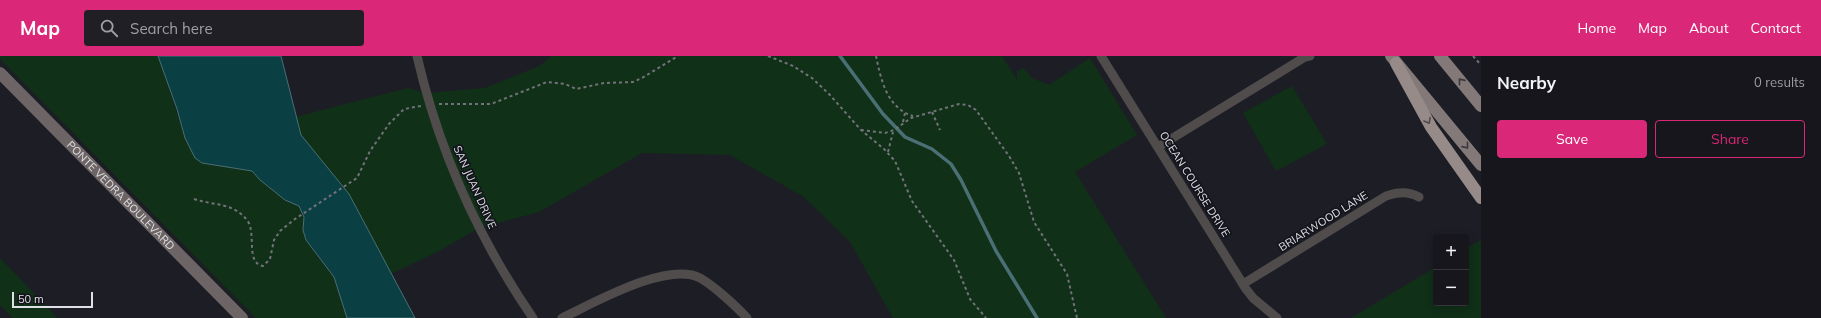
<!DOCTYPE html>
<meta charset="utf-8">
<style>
body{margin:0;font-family:Mulish,sans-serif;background:#1f1f25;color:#f1f3f6}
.controls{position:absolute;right:12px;bottom:12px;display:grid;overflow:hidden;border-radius:4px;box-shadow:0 2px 10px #0003}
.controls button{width:36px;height:36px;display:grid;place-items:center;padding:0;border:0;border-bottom:1px solid #35353b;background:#16161c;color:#f1f3f6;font:20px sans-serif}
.scale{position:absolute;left:12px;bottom:10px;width:81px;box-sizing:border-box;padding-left:4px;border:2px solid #dfe0e5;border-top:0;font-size:11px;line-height:14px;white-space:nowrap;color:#dfe0e5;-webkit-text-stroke:3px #14151c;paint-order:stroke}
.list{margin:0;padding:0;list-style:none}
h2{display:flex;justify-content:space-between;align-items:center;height:52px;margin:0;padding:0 16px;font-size:17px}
h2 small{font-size:13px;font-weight:400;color:#9e9fa3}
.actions{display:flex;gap:8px;padding:12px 16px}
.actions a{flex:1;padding:9px 0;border:1px solid #db2777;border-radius:4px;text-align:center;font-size:14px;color:#db2777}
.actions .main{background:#db2777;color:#fff}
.icon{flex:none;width:22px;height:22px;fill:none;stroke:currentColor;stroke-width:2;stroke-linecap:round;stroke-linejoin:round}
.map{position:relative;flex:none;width:1481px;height:262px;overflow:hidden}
header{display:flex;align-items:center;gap:24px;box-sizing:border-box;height:56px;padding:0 20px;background:#db2777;color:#fff}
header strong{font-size:19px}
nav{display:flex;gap:22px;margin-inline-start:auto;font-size:14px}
.search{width:280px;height:36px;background:#1f1f25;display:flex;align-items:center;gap:10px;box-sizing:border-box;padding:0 14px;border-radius:4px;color:#9e9fa3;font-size:15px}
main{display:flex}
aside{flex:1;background:#16161c}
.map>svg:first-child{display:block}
.green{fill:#103018}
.water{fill:#0a3f44;stroke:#4a6f74}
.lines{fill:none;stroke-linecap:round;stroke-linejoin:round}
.stream{stroke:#4a6f74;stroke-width:3.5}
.path{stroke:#727379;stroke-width:2;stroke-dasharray:3 3;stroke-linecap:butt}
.street{stroke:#514c4c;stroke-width:9}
.secondary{stroke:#6d6565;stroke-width:12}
.primary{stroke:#837979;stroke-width:12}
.highway{stroke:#978b8a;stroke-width:12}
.oneway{stroke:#3b383d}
.oneway2{stroke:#4f4a4e}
.labels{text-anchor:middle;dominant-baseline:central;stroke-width:3.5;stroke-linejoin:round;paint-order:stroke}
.street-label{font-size:11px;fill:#dfe0e5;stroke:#14151c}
</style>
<header>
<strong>Map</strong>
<div class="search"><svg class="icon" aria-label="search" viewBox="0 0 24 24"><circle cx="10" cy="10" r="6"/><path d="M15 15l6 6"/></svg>Search here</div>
<nav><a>Home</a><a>Map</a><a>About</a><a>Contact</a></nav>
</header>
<main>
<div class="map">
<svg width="1481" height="262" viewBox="0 0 1481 262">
<rect width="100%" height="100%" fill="#1d1e25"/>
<g class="green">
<path d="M0,0H158L188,89L202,107L252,115C265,130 280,142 299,150L304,161L306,184L334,221L347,262H256L0,3Z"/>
<path d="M552,0H1002L1017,24V15L1023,12L1032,22L1049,29L1090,2L1137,79L1075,116L1166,262H893L850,186L804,141L730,99L642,97L539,156L479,172L439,195L391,218L349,138L301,79L295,61L408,32L426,37L485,32L539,10Z"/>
<path d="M1292,30L1327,88L1276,115L1243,57Z"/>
<path d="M1481,184V262H1351L1436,211V247H1466V193Z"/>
<path d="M0,202L50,254L57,262H13L0,249Z"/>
</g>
<path class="water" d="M158,0H281L301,79L349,138L415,262H347L334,221L306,184L303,174L304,161L299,150L285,144L260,124L252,115L202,107L195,102L185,82L177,53Z"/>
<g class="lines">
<path class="stream" d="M840,0L883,58L905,81L932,93L951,108L961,124L996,195L1037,262"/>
<g class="path">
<path d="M768,0L793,10L812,22L829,38L861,74L884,93L895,105L912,145L954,204L970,243L986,262"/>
<path d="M876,0C881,24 887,52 913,60"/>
<path d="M1473,0L1481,9"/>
<path d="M439,48H491L547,26L565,28L576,33L604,27L633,26L642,22L678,0"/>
<path d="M932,56L940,74"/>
<path d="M903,66L905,57"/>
<path d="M861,74L885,77L894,74L911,62L959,48L968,49L976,54L1009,100L1019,117L1034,166L1067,218L1077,262"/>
<path d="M888,96L893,76"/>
<path d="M194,143C215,150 232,146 247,164C257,177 245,207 263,210L270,203L274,184L280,175L295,163L357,122L370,95L389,68L404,53L421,50"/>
</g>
<g class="street">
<path d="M417,0C439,95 478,182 533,262"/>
<path d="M1101,0L1246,233L1253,242L1277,262"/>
<path d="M1158,91L1305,1L1310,0"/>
<path d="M1243,228L1386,140C1398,136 1408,135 1419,141"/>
<path d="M562,262C594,247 667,205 700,222C713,229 737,251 747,262"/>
</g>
<path class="secondary" id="s1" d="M0,17L242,262"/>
<g class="primary">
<path d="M1391,0L1481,109"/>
<path d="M1440,0L1481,50"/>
</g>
<path class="highway" d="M1396,7L1431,71L1481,142"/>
</g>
<defs><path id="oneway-chevron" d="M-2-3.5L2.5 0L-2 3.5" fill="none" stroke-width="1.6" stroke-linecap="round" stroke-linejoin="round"/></defs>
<g class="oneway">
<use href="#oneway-chevron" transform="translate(1461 25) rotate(-129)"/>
<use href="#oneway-chevron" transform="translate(1466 90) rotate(51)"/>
</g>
<use class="oneway2" href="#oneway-chevron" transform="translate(1428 65) rotate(61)"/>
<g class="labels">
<g class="street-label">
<text transform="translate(1195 128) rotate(58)">OCEAN COURSE DRIVE</text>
<text transform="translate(475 131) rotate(66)">SAN JUAN DRIVE</text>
<text stroke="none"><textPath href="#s1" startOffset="172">PONTE VEDRA BOULEVARD</textPath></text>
<text transform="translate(1323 165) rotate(-32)">BRIARWOOD LANE</text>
</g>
</g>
</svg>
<div class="controls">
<button>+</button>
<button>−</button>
</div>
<div class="scale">50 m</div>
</div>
<aside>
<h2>Nearby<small>0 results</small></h2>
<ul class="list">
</ul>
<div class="actions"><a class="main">Save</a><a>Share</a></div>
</aside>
</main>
